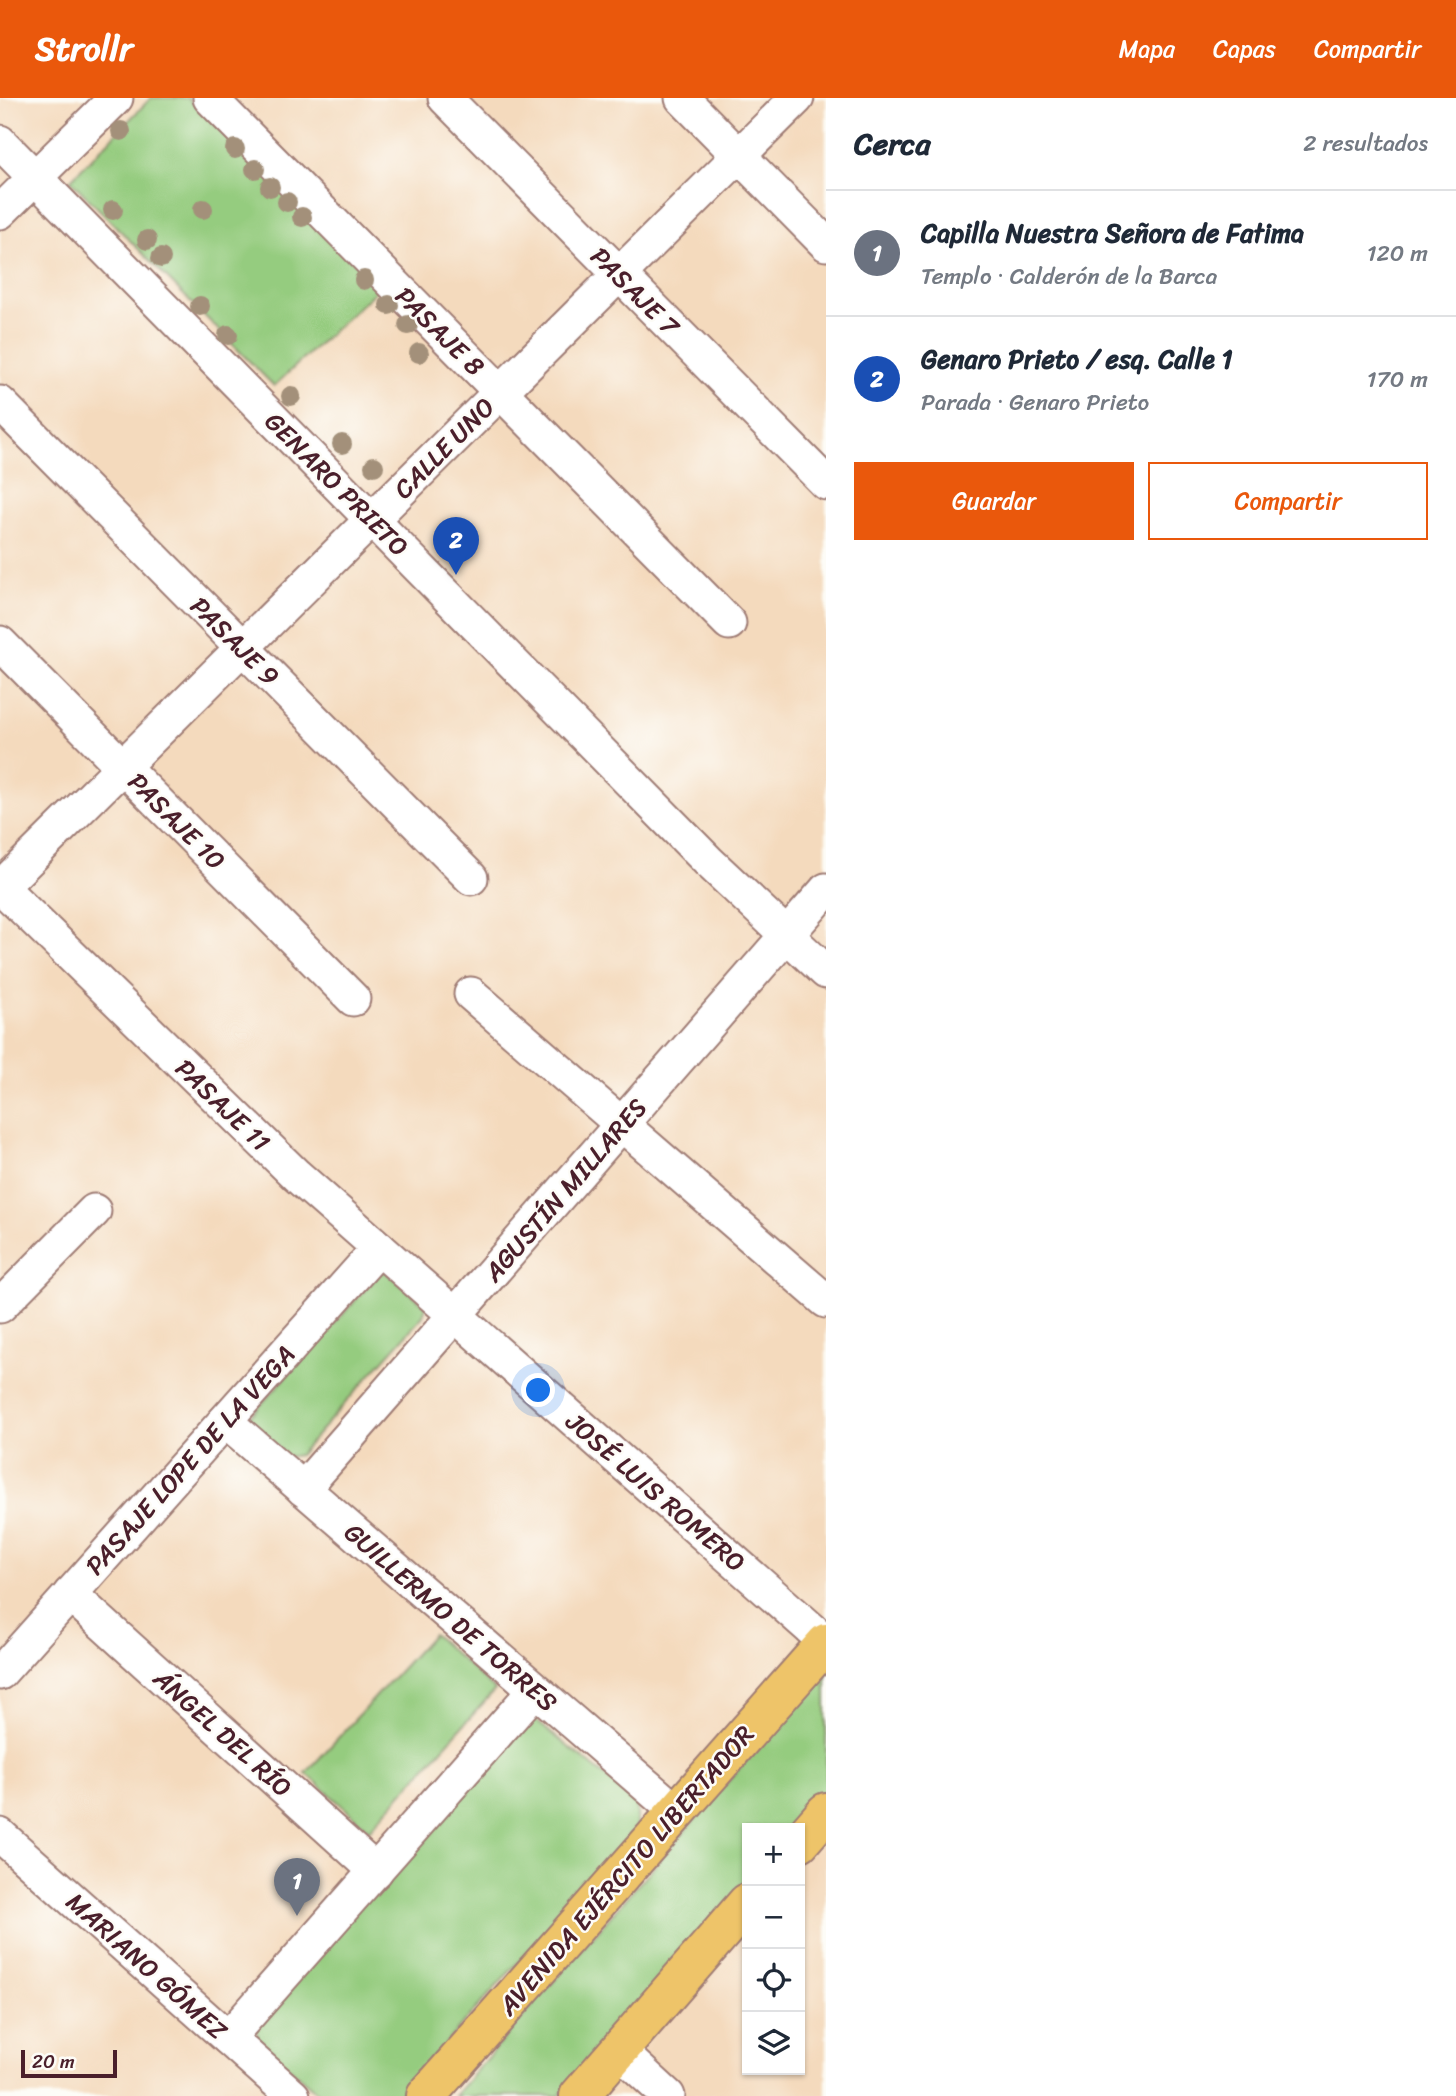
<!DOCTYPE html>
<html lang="es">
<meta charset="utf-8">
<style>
body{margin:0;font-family:Sriracha,sans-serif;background:#f2f2f3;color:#1f2937}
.controls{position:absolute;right:21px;bottom:21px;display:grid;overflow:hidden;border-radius:0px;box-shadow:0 2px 5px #0004}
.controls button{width:63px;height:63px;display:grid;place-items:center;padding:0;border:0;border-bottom:2px solid #e0e1e3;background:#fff;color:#1f2937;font:35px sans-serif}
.scale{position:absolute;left:21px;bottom:18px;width:96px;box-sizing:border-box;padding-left:7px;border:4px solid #4a1f2b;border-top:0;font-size:19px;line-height:24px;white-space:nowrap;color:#4a1f2b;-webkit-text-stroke:5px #fdfcf7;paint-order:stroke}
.you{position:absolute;left:539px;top:1293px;width:24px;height:24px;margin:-18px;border:5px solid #fff;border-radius:50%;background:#1a73e8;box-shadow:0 0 0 10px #1a73e833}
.badge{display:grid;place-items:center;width:46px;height:46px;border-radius:50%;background:#ea580c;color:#fff;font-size:23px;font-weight:700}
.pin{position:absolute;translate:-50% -58px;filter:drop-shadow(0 2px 4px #0008)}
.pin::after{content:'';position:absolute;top:37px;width:24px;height:21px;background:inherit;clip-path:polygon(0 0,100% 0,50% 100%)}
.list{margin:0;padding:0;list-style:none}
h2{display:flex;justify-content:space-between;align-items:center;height:91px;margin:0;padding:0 28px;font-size:30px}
h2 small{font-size:23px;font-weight:400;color:#747a83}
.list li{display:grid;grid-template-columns:46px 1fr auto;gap:21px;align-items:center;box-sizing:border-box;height:126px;padding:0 28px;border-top:2px solid #e0e1e3}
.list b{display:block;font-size:26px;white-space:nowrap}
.list p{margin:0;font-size:23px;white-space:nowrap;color:#747a83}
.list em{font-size:23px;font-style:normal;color:#747a83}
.actions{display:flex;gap:14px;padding:21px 28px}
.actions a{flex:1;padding:16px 0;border:2px solid #ea580c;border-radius:0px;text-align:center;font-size:24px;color:#ea580c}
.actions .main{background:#ea580c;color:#fff}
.icon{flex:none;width:38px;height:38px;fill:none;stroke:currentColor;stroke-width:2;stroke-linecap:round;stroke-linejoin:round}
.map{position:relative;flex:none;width:826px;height:1998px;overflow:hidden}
header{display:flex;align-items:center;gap:42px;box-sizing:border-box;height:98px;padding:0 35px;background:#ea580c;color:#fff}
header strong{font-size:33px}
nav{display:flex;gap:38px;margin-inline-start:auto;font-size:24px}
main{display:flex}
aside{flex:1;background:#fff}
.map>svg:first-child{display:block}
.green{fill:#95cc7f;stroke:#707655;stroke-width:2}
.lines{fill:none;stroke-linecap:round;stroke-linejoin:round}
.minor-casing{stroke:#9f7c74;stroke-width:37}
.major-casing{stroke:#9f7c74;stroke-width:42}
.minor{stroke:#fff;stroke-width:33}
.major{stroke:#eec469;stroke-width:38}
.tree{fill:#a3907a}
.labels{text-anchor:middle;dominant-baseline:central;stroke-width:5;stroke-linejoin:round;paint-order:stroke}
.street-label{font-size:26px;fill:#4a1f2b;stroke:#fdfcf7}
</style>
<header>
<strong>Strollr</strong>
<nav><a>Mapa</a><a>Capas</a><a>Compartir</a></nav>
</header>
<main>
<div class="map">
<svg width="826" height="1998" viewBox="0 0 826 1998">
<rect width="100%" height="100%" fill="#fdfcf7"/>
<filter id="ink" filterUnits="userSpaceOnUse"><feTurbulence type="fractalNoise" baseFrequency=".0143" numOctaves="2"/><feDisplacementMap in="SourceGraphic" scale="14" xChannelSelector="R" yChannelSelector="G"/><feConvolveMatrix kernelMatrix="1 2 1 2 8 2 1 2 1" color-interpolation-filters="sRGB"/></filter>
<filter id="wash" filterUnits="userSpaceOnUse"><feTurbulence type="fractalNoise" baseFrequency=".00686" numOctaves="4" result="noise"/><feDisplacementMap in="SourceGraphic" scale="28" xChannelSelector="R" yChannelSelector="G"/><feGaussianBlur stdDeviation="1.57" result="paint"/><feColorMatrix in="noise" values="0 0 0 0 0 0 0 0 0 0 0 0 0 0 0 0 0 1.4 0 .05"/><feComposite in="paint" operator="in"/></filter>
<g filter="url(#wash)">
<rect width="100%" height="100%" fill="#f4dabd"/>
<g class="green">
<path d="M151,0H188L380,189L274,288L70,82Z"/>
<path d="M383,1172L426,1208L423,1218L299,1357L287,1359L248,1321Z"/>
<path d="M433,1536L495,1592L369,1732L306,1675Z"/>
<path d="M826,1571V1694L794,1730H747V1784L559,1998H454Z"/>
<path d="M535,1622L637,1704V1732L398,1998H322L259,1944L255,1926L518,1625Z"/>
</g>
</g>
<g filter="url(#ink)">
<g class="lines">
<g class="minor-casing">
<g id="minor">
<path d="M210,0L729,525"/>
<path d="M445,0L826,385"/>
<path d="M682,0L826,146"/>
<path d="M0,44L709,764L826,874"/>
<path d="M0,114L116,0"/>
<path d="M0,305L471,780"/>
<path d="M0,545L353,901"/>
<path d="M0,788L296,1077L826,1544"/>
<path d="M1,789L797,0"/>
<path d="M471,896L826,1203"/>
<path d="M0,1208L94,1113"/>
<path d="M225,1323L677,1714"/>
<path d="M303,1391L826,792"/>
<path d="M70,1496L376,1773"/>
<path d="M0,1575L379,1150"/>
<path d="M0,1737L293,1998"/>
<path d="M228,1940L535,1592"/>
<path d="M619,1953L668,1998"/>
</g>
</g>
<g class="major-casing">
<g id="major">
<path d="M800,1744L826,1714"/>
<path d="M426,1998L826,1545"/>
<path d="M579,1998L747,1805"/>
</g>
</g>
<use href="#minor" class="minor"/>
<use href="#major" class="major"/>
</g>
<g class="tree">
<circle cx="121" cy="33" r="10"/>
<circle cx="235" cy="51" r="10"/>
<circle cx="255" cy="71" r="10"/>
<circle cx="270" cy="89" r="10"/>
<circle cx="287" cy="104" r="10"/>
<circle cx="203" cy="111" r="10"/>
<circle cx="113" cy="112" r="10"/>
<circle cx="302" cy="119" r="10"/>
<circle cx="147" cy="142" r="10"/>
<circle cx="161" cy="160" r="10"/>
<circle cx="364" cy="182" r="10"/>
<circle cx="389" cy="207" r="10"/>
<circle cx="200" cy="208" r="10"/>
<circle cx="408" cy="227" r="10"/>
<circle cx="228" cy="237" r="10"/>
<circle cx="419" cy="255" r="10"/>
<circle cx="291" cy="298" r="10"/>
<circle cx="342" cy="346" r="10"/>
<circle cx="374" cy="368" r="10"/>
</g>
</g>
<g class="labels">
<g class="street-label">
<text transform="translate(635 193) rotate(45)">PASAJE 7</text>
<text transform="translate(440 233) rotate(45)">PASAJE 8</text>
<text transform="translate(444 350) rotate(-45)">CALLE UNO</text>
<text transform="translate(337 386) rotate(45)">GENARO PRIETO</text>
<text transform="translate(235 543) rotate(45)">PASAJE 9</text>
<text transform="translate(177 723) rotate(45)">PASAJE 10</text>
<text transform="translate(223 1007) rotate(44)">PASAJE 11</text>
<text transform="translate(565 1092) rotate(-49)">AGUSTÍN MILLARES</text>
<text transform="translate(190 1362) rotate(-48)">PASAJE LOPE DE LA VEGA</text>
<text transform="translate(656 1394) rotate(41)">JOSÉ LUIS ROMERO</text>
<text transform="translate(451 1519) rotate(41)">GUILLERMO DE TORRES</text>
<text transform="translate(223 1635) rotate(42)">ÁNGEL DEL RÍO</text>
<text transform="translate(626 1772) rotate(-49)">AVENIDA EJÉRCITO LIBERTADOR</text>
<text transform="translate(147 1868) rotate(42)">MARIANO GÓMEZ</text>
</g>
</g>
</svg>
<div class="controls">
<button>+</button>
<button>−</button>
<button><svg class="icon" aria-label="locate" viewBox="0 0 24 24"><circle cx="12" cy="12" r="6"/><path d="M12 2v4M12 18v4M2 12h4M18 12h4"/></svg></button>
<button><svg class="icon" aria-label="layers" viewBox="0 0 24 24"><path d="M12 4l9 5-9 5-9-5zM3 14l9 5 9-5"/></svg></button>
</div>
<div class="scale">20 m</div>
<div class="you"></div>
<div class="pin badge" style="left:297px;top:1818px;background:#6b7280">1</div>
<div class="pin badge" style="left:456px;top:477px;background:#1a4fb4">2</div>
</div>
<aside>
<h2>Cerca<small>2 resultados</small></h2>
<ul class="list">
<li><span class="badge" style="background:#6b7280">1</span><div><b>Capilla Nuestra Señora de Fatima</b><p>Templo · Calderón de la Barca</p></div><em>120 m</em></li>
<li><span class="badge" style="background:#1a4fb4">2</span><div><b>Genaro Prieto / esq. Calle 1</b><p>Parada · Genaro Prieto</p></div><em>170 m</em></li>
</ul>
<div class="actions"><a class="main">Guardar</a><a>Compartir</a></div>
</aside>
</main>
